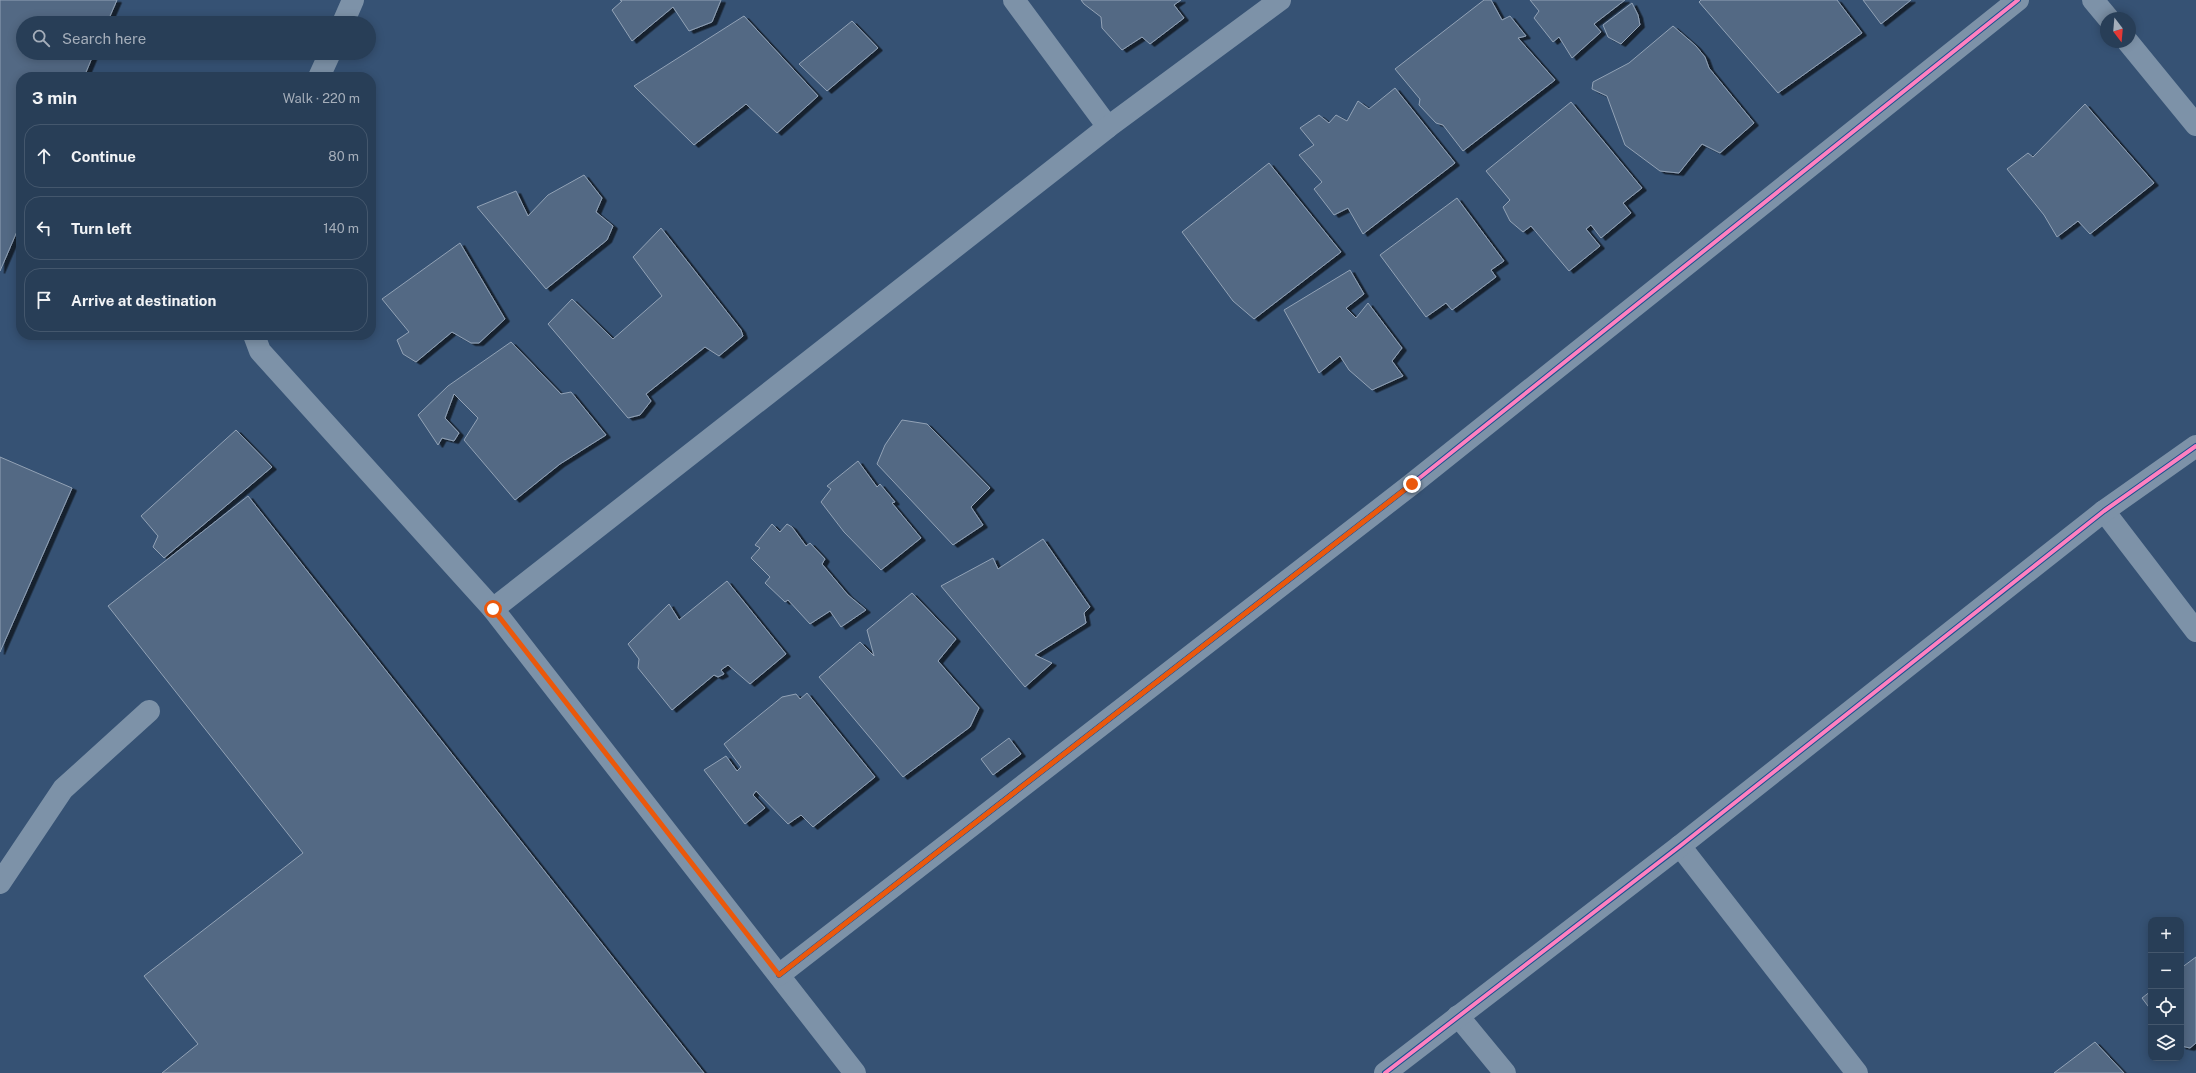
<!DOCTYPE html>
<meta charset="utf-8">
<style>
body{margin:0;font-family:"Public Sans",sans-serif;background:#344961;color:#f1f3f6}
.controls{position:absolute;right:12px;bottom:12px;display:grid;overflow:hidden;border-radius:8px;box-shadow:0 2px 10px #0003}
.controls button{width:36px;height:36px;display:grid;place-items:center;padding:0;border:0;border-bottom:1px solid #44576d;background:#283e57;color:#f1f3f6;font:20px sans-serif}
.compass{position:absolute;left:2100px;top:12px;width:36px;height:36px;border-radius:50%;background:#283e57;box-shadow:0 2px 10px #0003;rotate:164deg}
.stop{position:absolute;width:12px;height:12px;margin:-9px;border:3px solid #ea580c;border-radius:50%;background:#fff}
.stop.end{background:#ea580c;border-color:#fff;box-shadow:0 1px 4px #0008}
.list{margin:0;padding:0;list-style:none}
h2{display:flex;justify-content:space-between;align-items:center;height:52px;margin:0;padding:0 16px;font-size:17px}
h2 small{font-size:13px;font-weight:400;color:#a5aeba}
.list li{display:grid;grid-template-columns:26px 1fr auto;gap:12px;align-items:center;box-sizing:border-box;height:64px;margin:0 8px 8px;padding:0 8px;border:1px solid #44576d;border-radius:16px}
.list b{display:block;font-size:15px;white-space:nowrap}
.list em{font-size:13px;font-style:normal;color:#a5aeba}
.icon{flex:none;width:22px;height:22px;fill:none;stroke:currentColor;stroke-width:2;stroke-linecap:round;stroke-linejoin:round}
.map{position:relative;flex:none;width:2196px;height:1073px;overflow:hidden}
.search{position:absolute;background:#283e57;box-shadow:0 2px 10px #0003;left:16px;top:16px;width:360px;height:44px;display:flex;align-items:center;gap:10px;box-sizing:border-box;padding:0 14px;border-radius:22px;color:#a5aeba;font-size:15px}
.panel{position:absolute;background:#283e57;box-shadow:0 2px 10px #0003;left:16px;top:72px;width:360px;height:268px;border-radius:16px}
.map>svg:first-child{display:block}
.building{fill:#526984;stroke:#92a2b6;filter:url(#shadow)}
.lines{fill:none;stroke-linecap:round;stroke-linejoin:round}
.minor{stroke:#7d92a8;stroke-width:22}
.cycleway-casing{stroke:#1b4f8f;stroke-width:6}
.cycleway{stroke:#ff80c0;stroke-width:4}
.route{stroke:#ea580c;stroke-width:5}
</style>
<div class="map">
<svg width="2196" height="1073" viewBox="0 0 2196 1073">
<defs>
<filter id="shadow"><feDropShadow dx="4.5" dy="2.5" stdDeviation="0" flood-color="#0009"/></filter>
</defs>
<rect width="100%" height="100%" fill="#365274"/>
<g class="building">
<path d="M0,0H117L107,23H23V53H94L84,77H21V222L0,271Z"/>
<path d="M620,0H721L712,22L689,31L673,7L632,41L612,10L622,1Z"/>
<path d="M1081,0H1181L1174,5L1184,18L1150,44L1142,37L1122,50L1102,28L1101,17L1084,4Z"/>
<path d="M1484,0H1491L1502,20L1510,16L1526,36L1518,38L1555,80L1463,151L1443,125L1436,123L1419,105L1420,99L1395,69Z"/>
<path d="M1530,0H1625L1594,24L1601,32L1572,58L1559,37L1553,42L1534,18L1539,11Z"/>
<path d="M1701,0H1837L1862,33L1778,93L1699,2Z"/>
<path d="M1863,0H1911L1881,24Z"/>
<path d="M1632,3L1638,15L1640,25L1621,44L1608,37L1603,25Z"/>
<path d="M744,16L818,96L777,133L746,104L694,145L634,86Z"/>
<path d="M852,21L878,48L827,91L799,64Z"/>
<path d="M1673,26L1696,46L1705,57L1709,68L1754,123L1720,153L1702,144L1679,173L1660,171L1625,145L1607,96L1592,89L1593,82L1629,63Z"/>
<path d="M1395,88L1455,163L1363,234L1348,208L1334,215L1314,189L1322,182L1299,155L1314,145L1300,128L1319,115L1329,123L1336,115L1347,121L1358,101L1369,109Z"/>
<path d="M1571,102L1642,188L1623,203L1631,213L1601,238L1591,225L1586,229L1600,246L1569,271L1531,226L1523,232L1510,221L1503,207L1510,200L1486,171Z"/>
<path d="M2085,104L2154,183L2090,234L2078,221L2057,237L2044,215L2007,169L2028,153L2033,157Z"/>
<path d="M1269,163L1341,252L1254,319L1233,301L1182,232Z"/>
<path d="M584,175L602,198L596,212L613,226L607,240L546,289L477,207L516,191L528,216L548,195Z"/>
<path d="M1457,198L1504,261L1491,270L1496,277L1452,310L1446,303L1426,317L1380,255Z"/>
<path d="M661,228L741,330L743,336L719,356L705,347L646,394L651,401L640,415L628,418L548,324L572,299L613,339L662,296L633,257Z"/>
<path d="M460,243L505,319L479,343H471L452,332L416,362L403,354L397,340L409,332L382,299Z"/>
<path d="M1350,270L1364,294L1346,308L1356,318L1368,303L1402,348L1392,361L1403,376L1372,390L1349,370L1340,356L1319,373L1284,310Z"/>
<path d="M511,342L561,394L571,392L606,435L560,464L515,500L464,440L478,418L454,394L445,418L459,433L454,441L442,438L438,445L418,415L448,386Z"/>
<path d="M902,420L927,424L990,488L971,507L983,525L953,545L877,464L885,445Z"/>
<path d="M236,430L272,467L164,558L153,547L158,536L141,516Z"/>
<path d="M0,457L72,488L0,652Z"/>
<path d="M858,461L877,487L880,484L895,502L892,503L921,538L881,570L844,532L821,502L831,489L827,486Z"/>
<path d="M248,496L704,1073H162L198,1044L144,976L303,853L108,606Z"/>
<path d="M772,524L780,532L787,524L792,527L806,546L810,543L825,559L822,564L848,595L866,610L841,627L830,611L810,624L788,600L785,602L765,583L770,577L751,558L760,548L755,545Z"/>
<path d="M1043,539L1090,607L1084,613L1086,623L1035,655L1052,663L1025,687L941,586L993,558L998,569Z"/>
<path d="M727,581L786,654L750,684L728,665L721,670L724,674L718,677L714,675L672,710L638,668L639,659L628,644L669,604L679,620Z"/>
<path d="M912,593L956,639L938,661L979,708L970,727L903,777L819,677L860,642L874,656L867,630Z"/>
<path d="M807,693L875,777L813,827L801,815L788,824L756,791L753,795L765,808L745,824L704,770L726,756L737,771L741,767L724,744L782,697L796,694L800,699Z"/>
<path d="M1009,738L1021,754L993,775L981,759Z"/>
<path d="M2196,957V1043L2190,1048L2181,1046V968Z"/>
<path d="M2151,991V1010L2142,998Z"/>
<path d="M2095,1042L2124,1073H2054Z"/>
</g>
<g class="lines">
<g class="minor">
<path d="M1014,0L1108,127"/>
<path d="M2093,0L2108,18"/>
<path d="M343,23L353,0"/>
<path d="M2128,42L2196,125"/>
<path d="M319,77L330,53"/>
<path d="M254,335L260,351L493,609L855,1073"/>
<path d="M2104,511L2196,631"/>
<path d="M493,609L1108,127L1280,0"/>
<path d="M1680,846L1857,1073"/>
<path d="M0,883L63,789L149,711"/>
<path d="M779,975L1412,484L2018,0"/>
<path d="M1458,1016L1505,1073"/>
<path d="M1385,1073L1680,846L2104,511L2196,446"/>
</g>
<g class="cycleway-casing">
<g id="cycleway">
<path d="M779,975L1412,484L2018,0"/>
<path d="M1385,1073L1680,846L2104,511L2196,446"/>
</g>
</g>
<use href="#cycleway" class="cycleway"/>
</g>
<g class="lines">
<path class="route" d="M493,609L779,975L1412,484"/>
</g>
</svg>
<div class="controls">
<button>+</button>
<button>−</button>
<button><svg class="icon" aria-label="locate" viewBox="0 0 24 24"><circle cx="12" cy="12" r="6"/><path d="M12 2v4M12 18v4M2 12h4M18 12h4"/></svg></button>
<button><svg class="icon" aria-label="layers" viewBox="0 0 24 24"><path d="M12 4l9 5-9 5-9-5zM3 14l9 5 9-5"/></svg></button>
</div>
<svg class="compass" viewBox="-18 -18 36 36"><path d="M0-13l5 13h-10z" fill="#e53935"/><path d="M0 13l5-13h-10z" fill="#a5aeba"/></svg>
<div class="stop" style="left:493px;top:609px"></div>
<div class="stop end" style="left:1412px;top:484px"></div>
<div class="search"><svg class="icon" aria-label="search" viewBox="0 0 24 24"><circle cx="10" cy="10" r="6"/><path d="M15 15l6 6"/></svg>Search here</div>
<section class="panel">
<h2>3 min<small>Walk · 220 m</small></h2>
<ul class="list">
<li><svg class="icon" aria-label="ahead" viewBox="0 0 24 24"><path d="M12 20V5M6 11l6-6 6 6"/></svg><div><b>Continue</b></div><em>80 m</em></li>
<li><svg class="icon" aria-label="left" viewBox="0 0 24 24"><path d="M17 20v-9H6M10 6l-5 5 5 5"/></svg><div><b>Turn left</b></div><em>140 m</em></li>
<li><svg class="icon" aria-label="arrive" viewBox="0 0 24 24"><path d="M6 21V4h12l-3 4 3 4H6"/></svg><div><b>Arrive at destination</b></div></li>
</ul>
</section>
</div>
